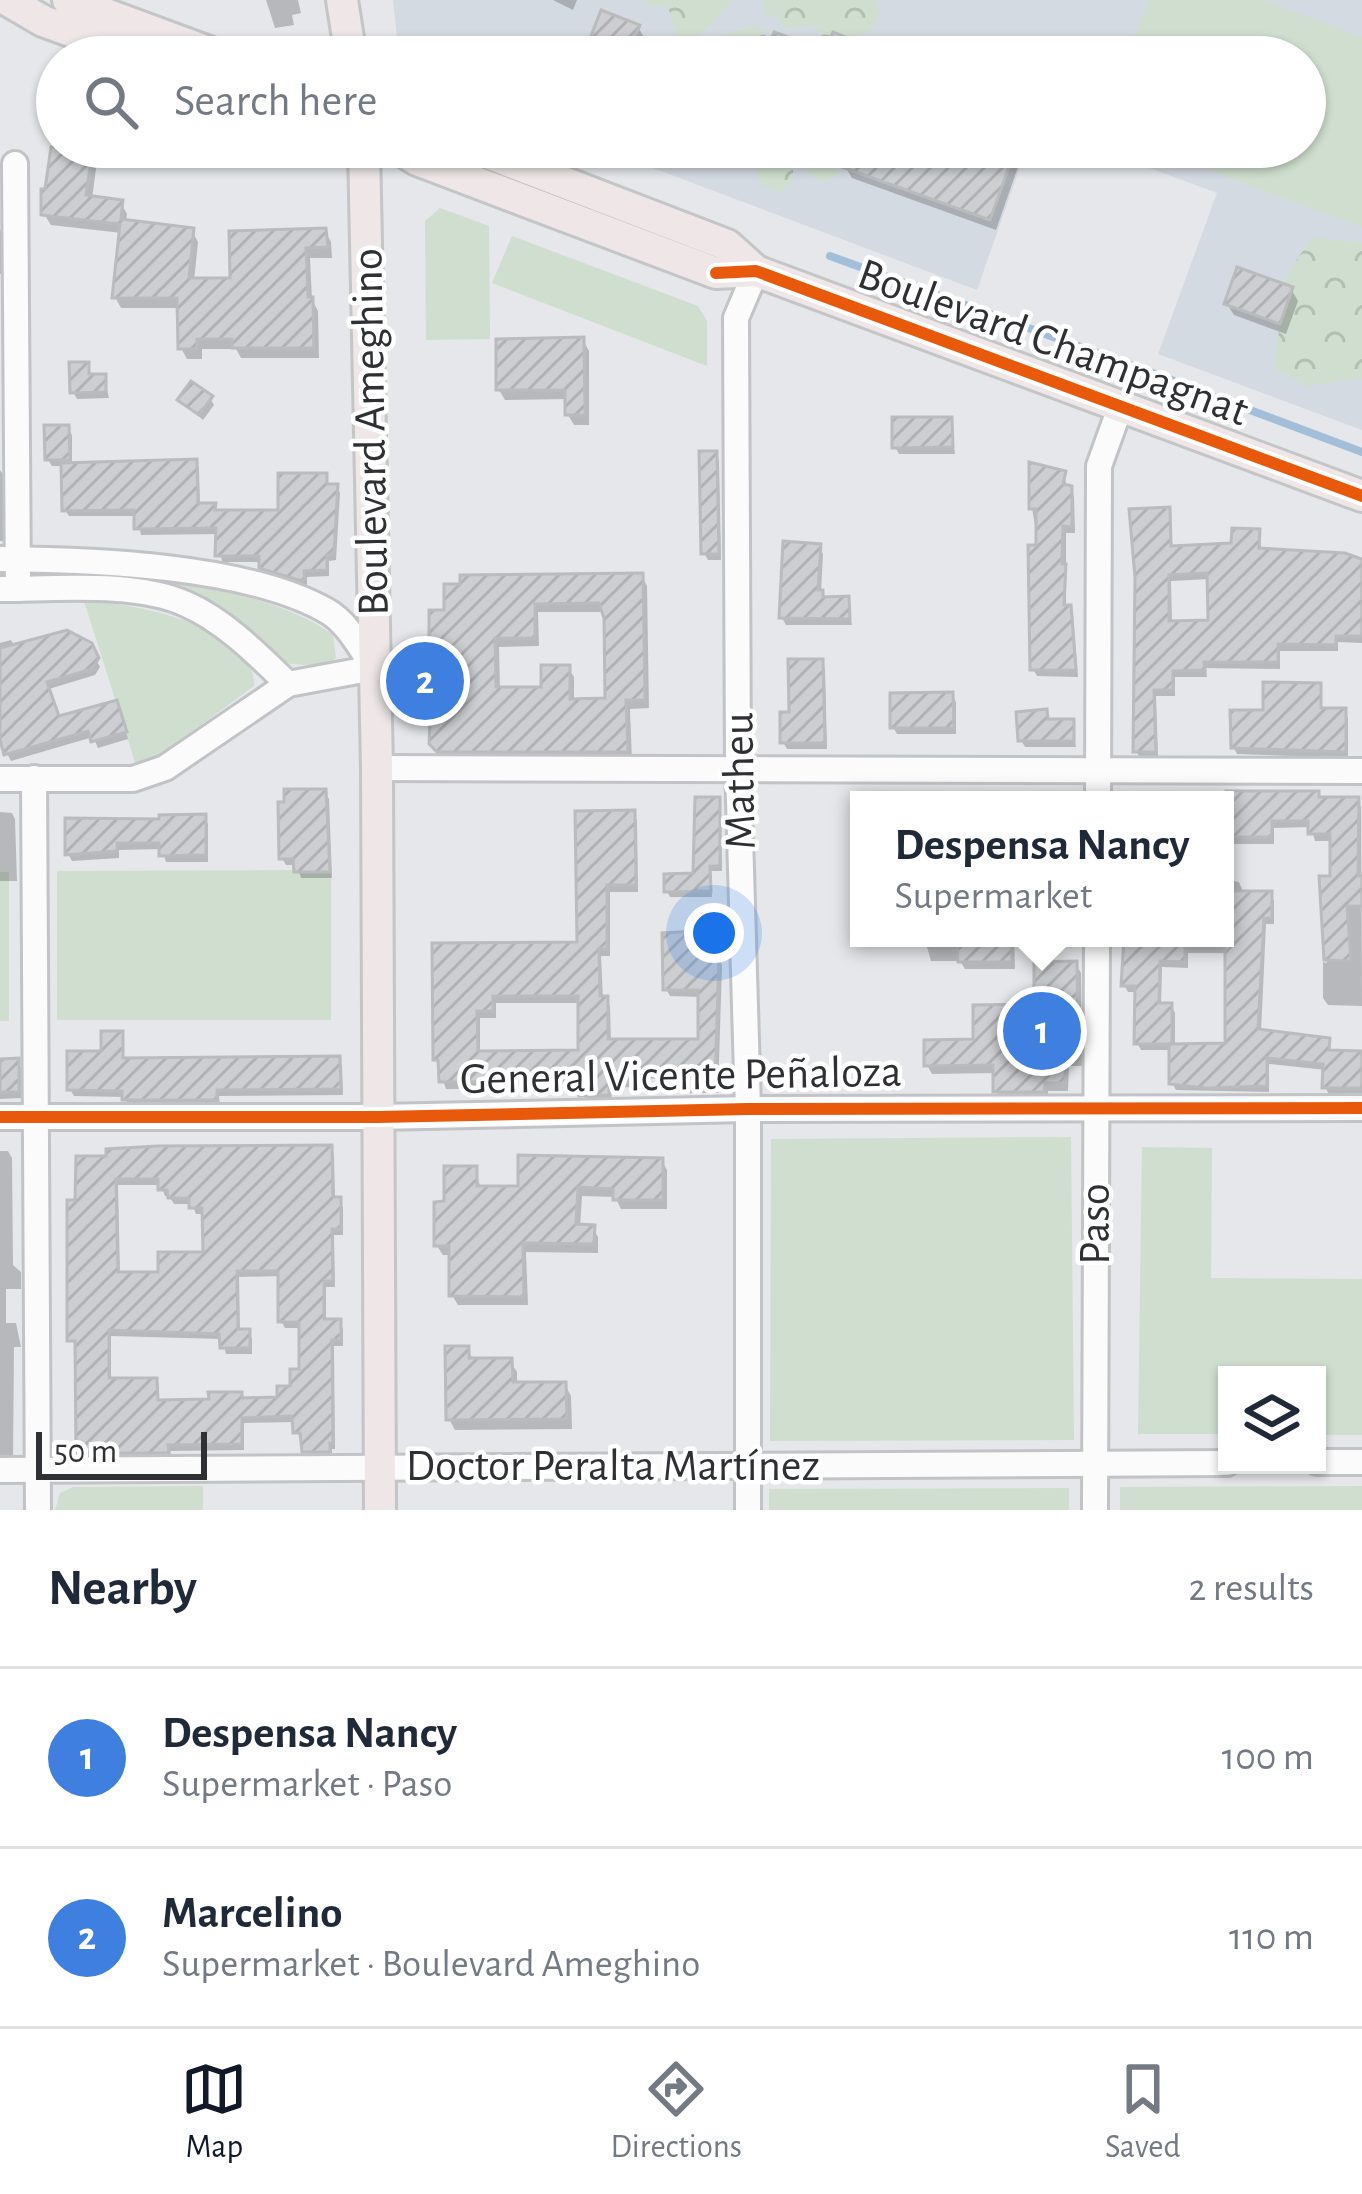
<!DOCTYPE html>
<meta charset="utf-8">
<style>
body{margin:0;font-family:"Alegreya Sans",sans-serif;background:#f2f2f3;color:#1f2937}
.controls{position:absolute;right:36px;bottom:36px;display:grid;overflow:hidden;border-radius:0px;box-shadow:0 3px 9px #0004}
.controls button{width:108px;height:108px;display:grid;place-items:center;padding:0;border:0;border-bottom:3px solid #e0e1e3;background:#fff;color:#1f2937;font:60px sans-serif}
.scale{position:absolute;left:36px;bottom:30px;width:171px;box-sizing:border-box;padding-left:12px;border:6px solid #2f3033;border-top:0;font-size:33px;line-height:42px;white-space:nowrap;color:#2f3033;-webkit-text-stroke:9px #fff;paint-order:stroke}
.you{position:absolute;left:714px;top:933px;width:42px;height:42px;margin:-30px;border:9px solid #fff;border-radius:50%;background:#1a73e8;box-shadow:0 0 0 18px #1a73e833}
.badge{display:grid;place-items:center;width:78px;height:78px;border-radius:50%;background:#111827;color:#fff;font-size:39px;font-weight:700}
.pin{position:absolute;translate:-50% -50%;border:6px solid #fff;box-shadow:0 3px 12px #0006}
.popup{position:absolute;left:850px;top:791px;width:384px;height:156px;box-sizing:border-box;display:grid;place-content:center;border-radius:0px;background:#fff;filter:drop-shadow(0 3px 9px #0005);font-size:39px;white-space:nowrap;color:#747a83}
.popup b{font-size:45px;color:#1f2937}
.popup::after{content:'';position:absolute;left:50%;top:100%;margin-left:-24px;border:24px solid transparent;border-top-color:#fff}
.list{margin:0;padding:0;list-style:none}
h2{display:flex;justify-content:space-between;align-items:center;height:156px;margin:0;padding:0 48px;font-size:51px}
h2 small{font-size:39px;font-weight:400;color:#747a83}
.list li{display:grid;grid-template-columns:78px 1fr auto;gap:36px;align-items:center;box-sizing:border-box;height:180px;padding:0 48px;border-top:3px solid #e0e1e3}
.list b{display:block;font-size:45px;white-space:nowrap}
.list p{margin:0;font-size:39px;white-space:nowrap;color:#747a83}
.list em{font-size:39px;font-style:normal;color:#747a83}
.icon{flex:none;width:66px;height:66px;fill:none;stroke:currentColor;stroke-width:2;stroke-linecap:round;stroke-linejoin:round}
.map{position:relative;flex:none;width:1362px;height:1510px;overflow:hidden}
.search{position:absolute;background:#fff;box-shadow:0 3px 9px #0004;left:36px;right:36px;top:36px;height:132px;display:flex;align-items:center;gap:30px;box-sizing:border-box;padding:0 42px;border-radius:66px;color:#747a83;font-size:45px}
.sheet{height:516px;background:#fff}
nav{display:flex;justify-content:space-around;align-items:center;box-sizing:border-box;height:168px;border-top:3px solid #e0e1e3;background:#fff;font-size:33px;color:#747a83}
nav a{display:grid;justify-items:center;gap:6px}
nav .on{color:#111827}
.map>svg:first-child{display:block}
.built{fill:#d4dae2}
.green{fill:#cfdece}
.forest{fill:url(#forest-crowns)}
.shadow{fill:#0003;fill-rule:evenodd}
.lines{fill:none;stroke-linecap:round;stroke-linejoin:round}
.stream{stroke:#a2bed8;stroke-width:8}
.building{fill:url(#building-hatch);stroke:#babbbd;stroke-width:3;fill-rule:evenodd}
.minor-casing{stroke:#c2c3c6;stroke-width:30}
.major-casing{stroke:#c4c5c7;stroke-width:36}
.minor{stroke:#fbfbfc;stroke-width:24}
.major{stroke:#eee6e7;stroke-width:30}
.cycleway-casing{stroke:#fff;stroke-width:20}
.cycleway{stroke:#e8590c;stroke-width:12}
.labels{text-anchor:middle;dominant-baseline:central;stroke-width:9;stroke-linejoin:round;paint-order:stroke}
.street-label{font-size:45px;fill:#2f3033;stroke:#fff}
</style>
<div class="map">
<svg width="1362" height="1510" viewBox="0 0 1362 1510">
<defs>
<pattern id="forest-crowns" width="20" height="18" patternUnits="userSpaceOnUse" patternTransform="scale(3)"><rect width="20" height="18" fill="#cfdece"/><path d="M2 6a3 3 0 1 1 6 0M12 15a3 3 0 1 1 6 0" fill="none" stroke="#b2bfb1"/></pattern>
<pattern id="building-hatch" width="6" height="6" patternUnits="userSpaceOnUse" patternTransform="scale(3)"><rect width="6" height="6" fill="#cdced1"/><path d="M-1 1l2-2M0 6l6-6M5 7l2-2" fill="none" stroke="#b0b1b4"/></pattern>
</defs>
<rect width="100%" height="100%" fill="#e5e7ea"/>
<g class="built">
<path d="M393,0H1362V430L1158,354L1217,193L1093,147H1305V57H399Z"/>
<path d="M597,147H1027L977,290Z"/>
</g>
<g class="green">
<path d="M1149,0H1263L1362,37V227L1147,147H1305V57H1127Z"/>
<path d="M440,208L489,226L490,339L426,340L425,221Z"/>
<path d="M512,236L698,306L707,321V366L492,283Z"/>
<path d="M53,574C132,573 268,587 333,635L336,658L324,667L284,663L232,622L49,578Z"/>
<path d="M84,601C129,602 256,626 254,686L164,752L136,765Z"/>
<path d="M331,870V1020H57V871Z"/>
<rect x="0" y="872" width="9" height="149"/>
<path d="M1071,1137L1074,1440L770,1441L771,1139Z"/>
<path d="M1142,1147L1212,1148L1211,1278L1362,1279V1435H1317V1375H1227V1434H1138Z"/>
<path d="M203,1486V1510H55L60,1493L73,1487Z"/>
<path d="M1362,1486V1510H1120V1487Z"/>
<path d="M1069,1488V1510H769V1489Z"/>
</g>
<g class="forest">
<path d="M644,0H733L697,38L688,42L675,33L668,6H649Z"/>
<path d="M763,0H875L880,11L871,32L825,41L815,25L785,28L777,17L764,13Z"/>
<path d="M754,26L764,30L771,57H726L718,46L720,36Z"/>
<path d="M759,147H834L839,174L822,182L799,166L793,168V181L780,192L762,186L754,166Z"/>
<path d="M1312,237L1362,243V378L1305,386L1274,368L1286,277Z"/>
</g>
<g class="shadow">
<path d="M266,0H298L301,13L292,15L294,25L275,28Z"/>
<path d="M553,0H577L573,10Z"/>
<path d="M638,27L645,39L637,57H587Z"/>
<path d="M496,45L526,57H491Z"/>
<path d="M57,128V147H99L92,199L121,203L127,214L126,223L192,231L198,242L194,281H233L325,231L331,242L332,258H310L312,300L318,311L319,358H241L236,349H202V359H187L181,348L180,308H121L115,297L122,233L51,225L44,214Z"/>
<path d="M852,147H1025L996,230L852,178L845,166Z"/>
<path d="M0,229L2,232V274H0Z"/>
<path d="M1291,289L1298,301L1286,334L1234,315L1227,304Z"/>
<path d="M583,340L589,351V425H574L568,415V399L505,400L499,390Z"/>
<path d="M87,365L91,377H104L109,398L77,399L73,392Z"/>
<path d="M210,398L214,405L203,420L181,400Z"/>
<path d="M950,420L955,454H899L895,447Z"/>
<path d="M68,428L72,435V466L195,462L199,469L200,506H214L218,513H281L325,476L329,487H337L340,493L336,560L329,561V576L307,577V585L266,574L262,562H222L219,534L141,535L137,516H69L65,510L64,466H52L48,460Z"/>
<path d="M715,454L719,461L721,560H708L704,553Z"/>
<path d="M0,470L3,475V541H0Z"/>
<path d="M1064,474L1067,488L1074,496L1075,533H1066V608L1073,615L1078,677L1037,676L1033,669L1039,549L1032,508Z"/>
<path d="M1168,510L1173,549L1234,546L1258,532L1262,551L1362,562V643L1338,642V651H1280V669L1206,668L1207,677H1175V696H1156L1158,758H1140L1136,751ZM1210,579L1211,623L1172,624L1171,581Z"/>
<path d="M819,547L823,554L821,592L825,600L848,599L852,625H786L782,618Z"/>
<path d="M642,576L647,586L649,708L630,709L632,761L445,760L438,754L432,744L435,657L432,651L447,613ZM538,612H607L608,701L574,702V677L568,668L544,690H500L499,647L539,646Z"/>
<path d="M11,640L15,647L87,642L100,667L95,675L49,689L59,719L119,710L128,739L98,748L93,737L11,761L0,740V643Z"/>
<path d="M821,662L825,669L827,749H787L783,742L792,715Z"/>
<path d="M1319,686L1323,711H1344L1348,718V758L1237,754L1234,748L1266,713Z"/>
<path d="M952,695L956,702V734H897L893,727Z"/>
<path d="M1045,712L1049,719L1072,722L1076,747H1025L1021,740Z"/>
<path d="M325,792L329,799L332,878H301L297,865H286L282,858Z"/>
<path d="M1132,796H1174L1176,800H1132Z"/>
<path d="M718,800L721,806L722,871H711L712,897H670L667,891L695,876Z"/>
<path d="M1320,800H1357L1361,807L1362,1006L1328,1005L1323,998V962L1327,963L1323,879H1333V841H1315L1311,827L1274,828V844H1225V808Z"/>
<path d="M0,812L12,813L15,819L17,881H0Z"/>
<path d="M633,813L637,821L638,892H610V956H601L603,999L610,1006L611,1042H701V997L670,996L666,989L713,934L722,966L718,1093H690L685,1078L632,1079L633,1087L611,1088L612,1102H586L582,1088L446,1089L436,1059L435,946L580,945ZM496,1003H581V1053L480,1054V1018H496Z"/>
<path d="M204,817L208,824V862H166L162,849L119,850V858L72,861L68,854L162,822Z"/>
<path d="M1225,879L1239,882L1244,894H1270L1274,901V924H1266L1261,1032L1328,1041L1332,1053L1362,1054V1094H1329L1325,1087L1326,1070L1269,1064V1092L1176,1090L1172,1083V1050H1141L1137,1043L1138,992H1128L1124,985L1127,938H1225ZM1188,953H1229L1228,1046L1175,1047V1013L1171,1006H1161L1162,967L1188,968Z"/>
<path d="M912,938H1014L1015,969H965L960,961H931L927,947H917Z"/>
<path d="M1076,964L1081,973L1082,1066H1069L1068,1091H1048V1100H1001L996,1091V1073L932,1074L927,1065L1037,1007Z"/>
<path d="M121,1034L125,1061L338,1059L342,1066L343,1095L219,1096L220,1106H129L124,1097L74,1096L70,1089Z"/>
<path d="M17,1061L21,1068V1098L0,1099V1062Z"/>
<path d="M331,1148L334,1155L335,1200L343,1207V1235H334L335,1287H326V1322H339L343,1329V1346H334L335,1449H332V1457H309L304,1439L296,1432L295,1422L244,1423V1450L170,1451L171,1458L83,1459L79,1452L78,1346L70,1340L79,1159ZM118,1185H161L165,1196H169L174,1204H192L196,1214H205L206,1255L161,1275H120ZM281,1276V1321L285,1328H302V1372L280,1400L160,1403L156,1381H111V1336L222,1339L226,1354H252V1339L249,1332H240L239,1277Z"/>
<path d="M0,1151H8L12,1158L13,1265L21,1272V1289H6V1323H16L21,1347H14L13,1460H0Z"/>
<path d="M662,1161L667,1170V1209H621L615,1197L582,1196L580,1227L593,1228L598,1237V1253L526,1252L528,1305H458L452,1295V1255H443L437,1246L447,1204L475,1169L481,1189H521Z"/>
<path d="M467,1349L474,1361H510L517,1372V1385H565L571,1396L572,1429L455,1430L449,1419Z"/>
</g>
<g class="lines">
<g class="stream">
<path d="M830,256L1172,380"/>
<path d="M1194,389L1362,452"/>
</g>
</g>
<g class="building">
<path d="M601,10L640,25L626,57H583Z"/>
<path d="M774,32L826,51L833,32L894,57H764Z"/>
<path d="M51,147H93L86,195L123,200L121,219L194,228L189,278H230L229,231L326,228L328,247L306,248L308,297H313L314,348H232V339H197V349H178L177,298H112L120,224L41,215V189H45Z"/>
<path d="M848,147H1016L990,220L842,167Z"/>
<path d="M1237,267L1293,287L1280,324L1224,304Z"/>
<path d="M584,337L585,415H565V390H496V339Z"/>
<path d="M69,362H89V374H106V392L70,393Z"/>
<path d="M191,381L213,396L199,415L177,400Z"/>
<path d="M892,417H952L953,447L892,448Z"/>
<path d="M44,425H69L70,460H45Z"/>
<path d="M699,451H717L719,554H701Z"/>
<path d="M197,459L198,503H216L215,510H278V473H327V484H338L334,554L327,555V570L304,571L305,580H298L259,568V556H215L216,528L134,529V510L62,511L61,463Z"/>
<path d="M1029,462L1066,471L1063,484L1072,486V527L1063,526L1062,564H1066L1064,605H1071L1076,670H1030L1028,545H1036V509H1029Z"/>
<path d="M1170,507L1171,546L1231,543L1232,528L1260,529L1259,548L1345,553L1362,559V636H1336V645L1278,644V662H1204L1205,670L1173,671V690H1154L1156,752H1133L1135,577L1129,509ZM1207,573L1208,620L1169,621V575Z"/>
<path d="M783,541L821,544L818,590H823V597L849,596L850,619L779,618Z"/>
<path d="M643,573L645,700H626L628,752H437L429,744L433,652H429V610H444V584H460V575ZM599,603L604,618L605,698L570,699V665H541V687H496L495,638H535V604Z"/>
<path d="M67,630L92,643L99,658L92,669L47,682L59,716L117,700L127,732L91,742L88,731L4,755L0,740V648Z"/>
<path d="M788,659H823L825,743H780V712H789Z"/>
<path d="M1263,682L1321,683V708H1346V752L1231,748L1230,710H1263Z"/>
<path d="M953,692L954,728H890V693Z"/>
<path d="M1047,709L1048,719H1074V741H1018L1016,712Z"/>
<path d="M284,789H326L330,872H294L293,859H279L278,802H284Z"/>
<path d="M1226,791H1319V797H1359L1358,876H1362V906H1347L1351,961L1324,960L1319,876H1330V834H1308V821H1272V837H1226Z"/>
<path d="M695,797H720V866H710L711,891L664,892V874L693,873Z"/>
<path d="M635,810L636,885H607V949H599L600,996H608V1039H698V990H663L662,933L715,930V955H719L715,1086H682V1071L630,1072V1080L609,1081V1095L579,1096V1081L439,1082L438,1060H433L432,943L577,942L575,811ZM493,996H578V1050L478,1051L477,1011H493Z"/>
<path d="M206,814V855L159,856V843H117V851L65,855V818L159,819V815Z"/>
<path d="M1225,891H1272V918H1264L1258,1029L1330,1038L1329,1050L1362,1051V1088H1322L1323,1064L1267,1058V1086L1206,1088L1169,1084V1044H1134L1135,986H1121L1124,938H1185V962L1160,961L1159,1003H1172V1044L1225,1043Z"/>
<path d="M957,938H1012V962H958Z"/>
<path d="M1077,961L1078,1058H1065V1083H1045L1044,1092H993V1065L924,1066V1040L973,1039V1005L1034,1004V962Z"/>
<path d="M101,1031H123V1058L340,1056L341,1089L217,1090V1100H122V1091L67,1090V1051H101Z"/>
<path d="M19,1058V1092H0V1059Z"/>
<path d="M332,1145L333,1197H341V1229H332L333,1281H324V1319H341V1340H332L333,1443H330V1452H302L300,1433H293L292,1416L242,1418V1444L168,1445L169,1453H76L75,1341H67V1200H75L76,1156H106V1149L158,1146ZM116,1179H158V1190H167L168,1198H189V1208H202L203,1252H158V1272H118ZM237,1271H278V1322H299V1369H290V1386H277V1397L242,1398V1392H208L209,1399L158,1400L157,1378H109V1330L219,1334L220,1348H250V1329H238Z"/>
<path d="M518,1155L663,1158V1200H613V1189L578,1187L576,1224L595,1225L594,1244L523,1243L524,1297L449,1296V1246H434V1202L444,1201V1166H477V1186H518Z"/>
<path d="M445,1346H469V1358H512L513,1382H566L567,1419L446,1420Z"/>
</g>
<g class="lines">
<g class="minor-casing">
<g id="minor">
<path d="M15,164L18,589"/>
<path d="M0,559C92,560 247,565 327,611C347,622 361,649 374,668L288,684L165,768L133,779H0"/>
<path d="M0,589C54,589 136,581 186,604C225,621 258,655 288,684"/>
<path d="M377,768L1362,771"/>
<path d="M34,778L38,1510"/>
<path d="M1098,800L1099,466L1121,405"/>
<path d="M0,1117H378L748,1109L1362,1108"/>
<path d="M1317,1462H1362"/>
<path d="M0,1470L1227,1463"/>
<path d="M748,1510V1109L738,767L736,318L756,271"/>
<path d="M1095,1510L1097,938"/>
</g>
</g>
<g class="major-casing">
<g id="major">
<path d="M7,0L43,21L141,57"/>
<path d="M68,0L222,57"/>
<path d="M342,0L351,57"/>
<path d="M364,147L377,768L380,1510"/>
<path d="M397,147L417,160L716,273L756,271L1362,496"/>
<path d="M472,147L727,245L756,271"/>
</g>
</g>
<use href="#minor" class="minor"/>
<use href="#major" class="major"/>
<g class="cycleway-casing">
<g id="cycleway">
<path d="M716,273L756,271L1362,496"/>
<path d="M0,1117H378L748,1109L1362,1108"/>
</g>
</g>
<use href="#cycleway" class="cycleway"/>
</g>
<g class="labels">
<g class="street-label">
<text transform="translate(1053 343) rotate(20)">Boulevard Champagnat</text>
<text transform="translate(371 432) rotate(-91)">Boulevard Ameghino</text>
<text transform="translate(740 781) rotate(-91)">Matheu</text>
<text transform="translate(681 1076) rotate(-1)">General Vicente Peñaloza</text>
<text transform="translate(1095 1224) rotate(-90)">Paso</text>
<text x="613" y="1466">Doctor Peralta Martínez</text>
</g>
</g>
</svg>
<div class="controls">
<button><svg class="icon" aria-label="layers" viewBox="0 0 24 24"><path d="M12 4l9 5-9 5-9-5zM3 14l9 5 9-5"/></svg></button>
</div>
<div class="scale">50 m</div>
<div class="you"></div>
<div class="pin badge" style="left:1042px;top:1031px;background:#3f7fe0">1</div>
<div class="popup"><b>Despensa Nancy</b>Supermarket</div>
<div class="pin badge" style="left:425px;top:681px;background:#3f7fe0">2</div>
<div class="search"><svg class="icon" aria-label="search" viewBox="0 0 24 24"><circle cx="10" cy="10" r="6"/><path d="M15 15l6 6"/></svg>Search here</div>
</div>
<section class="sheet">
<h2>Nearby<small>2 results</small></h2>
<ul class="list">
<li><span class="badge" style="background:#3f7fe0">1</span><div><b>Despensa Nancy</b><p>Supermarket · Paso</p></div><em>100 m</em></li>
<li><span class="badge" style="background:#3f7fe0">2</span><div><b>Marcelino</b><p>Supermarket · Boulevard Ameghino</p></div><em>110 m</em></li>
</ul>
</section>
<nav>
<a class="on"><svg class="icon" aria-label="map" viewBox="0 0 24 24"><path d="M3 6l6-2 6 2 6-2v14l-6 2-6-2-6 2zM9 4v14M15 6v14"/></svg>Map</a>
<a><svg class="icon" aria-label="directions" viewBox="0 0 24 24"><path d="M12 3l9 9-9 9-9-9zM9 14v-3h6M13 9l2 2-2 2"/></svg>Directions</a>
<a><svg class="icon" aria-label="saved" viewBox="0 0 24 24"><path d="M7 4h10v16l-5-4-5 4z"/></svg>Saved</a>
</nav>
